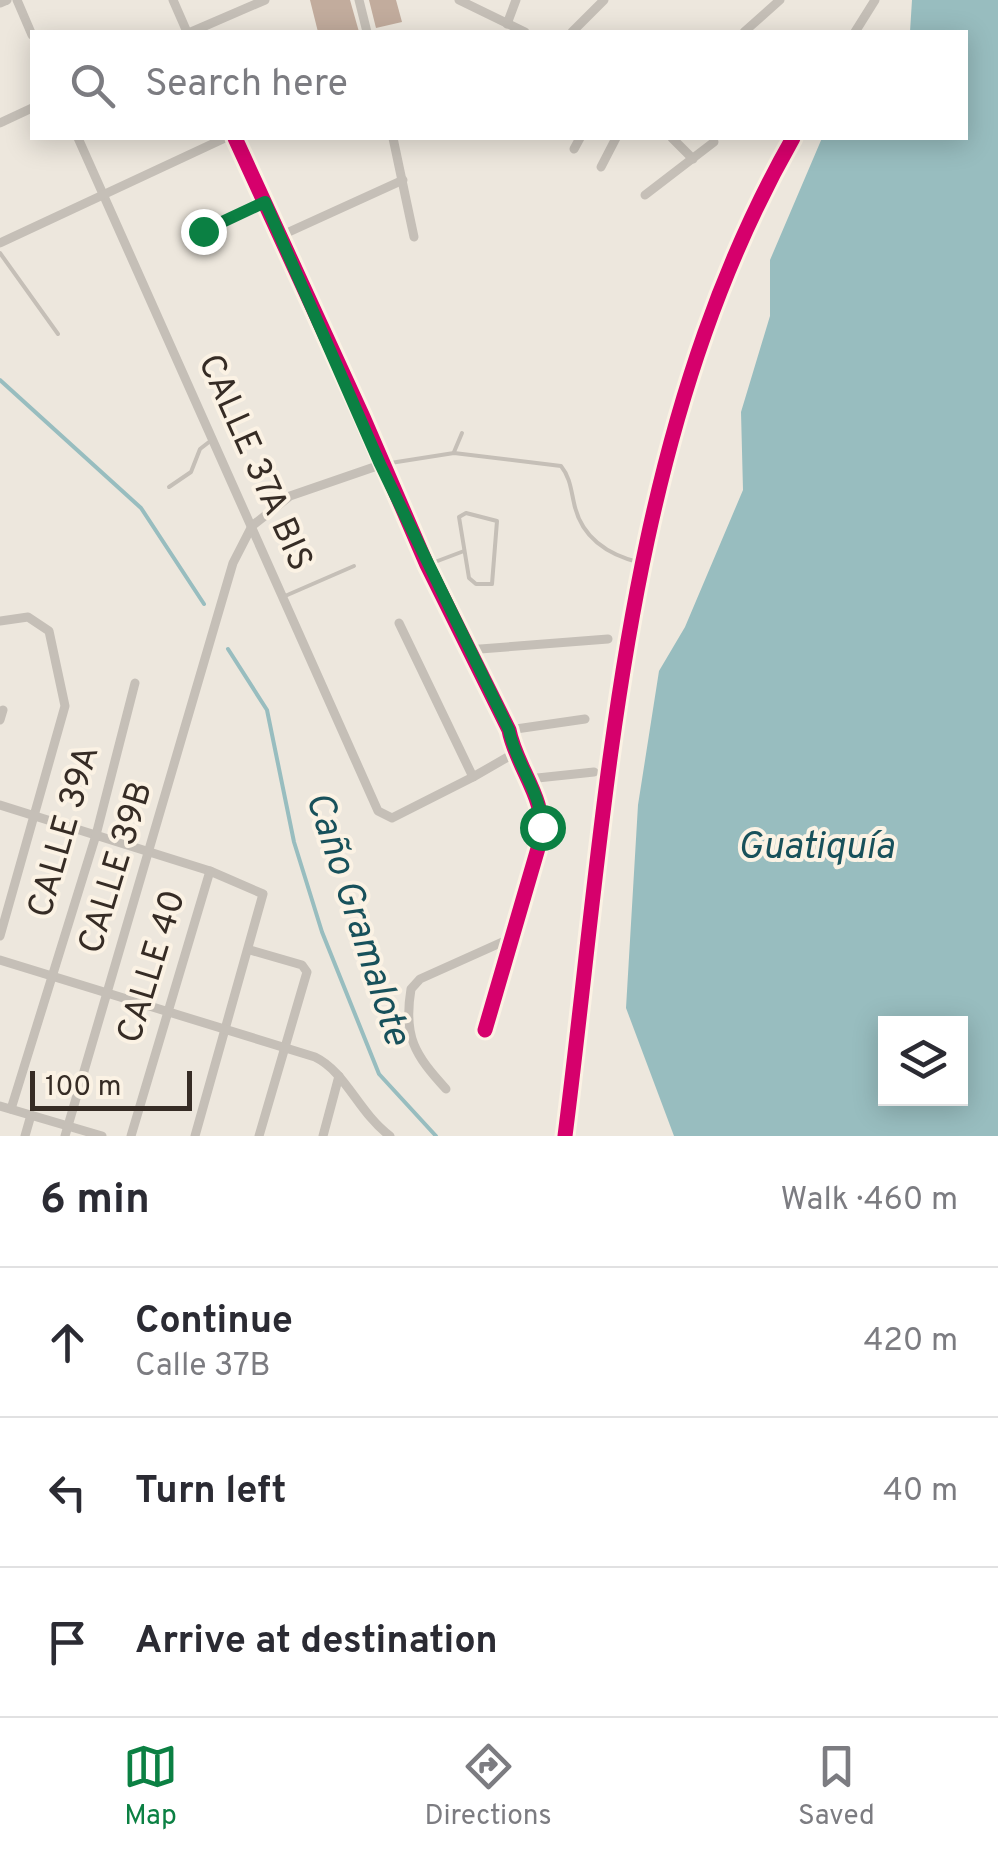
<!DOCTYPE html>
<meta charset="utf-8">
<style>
body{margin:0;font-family:Overpass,sans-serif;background:#f2f2f3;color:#2b2b33}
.controls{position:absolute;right:30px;bottom:30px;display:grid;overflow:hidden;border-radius:0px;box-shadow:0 5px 25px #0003}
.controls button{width:90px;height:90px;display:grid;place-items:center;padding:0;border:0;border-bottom:2px solid #e1e1e2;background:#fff;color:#2b2b33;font:50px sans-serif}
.scale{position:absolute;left:30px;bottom:25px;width:162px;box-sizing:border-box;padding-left:10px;border:5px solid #362c25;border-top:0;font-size:28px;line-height:35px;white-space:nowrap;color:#362c25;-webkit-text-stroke:8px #fbf2e4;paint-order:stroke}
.stop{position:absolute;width:30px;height:30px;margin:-22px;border:8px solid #0b8043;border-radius:50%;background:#fff}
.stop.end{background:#0b8043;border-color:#fff;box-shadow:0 2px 10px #0008}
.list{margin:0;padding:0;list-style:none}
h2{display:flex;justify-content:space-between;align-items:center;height:130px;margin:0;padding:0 40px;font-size:42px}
h2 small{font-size:32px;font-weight:400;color:#7c7c81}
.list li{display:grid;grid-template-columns:65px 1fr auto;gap:30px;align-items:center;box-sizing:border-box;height:150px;padding:0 40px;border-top:2px solid #e1e1e2}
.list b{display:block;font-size:38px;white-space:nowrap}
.list p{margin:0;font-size:32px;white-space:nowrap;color:#7c7c81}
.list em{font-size:32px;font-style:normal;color:#7c7c81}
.icon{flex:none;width:55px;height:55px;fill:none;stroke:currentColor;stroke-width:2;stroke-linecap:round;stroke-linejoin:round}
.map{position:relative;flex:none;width:998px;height:1136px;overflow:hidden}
.search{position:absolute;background:#fff;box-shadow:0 5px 25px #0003;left:30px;right:30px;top:30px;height:110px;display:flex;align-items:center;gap:25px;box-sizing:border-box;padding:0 35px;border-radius:0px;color:#7c7c81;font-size:38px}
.sheet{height:580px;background:#fff}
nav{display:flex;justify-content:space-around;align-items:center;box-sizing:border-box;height:140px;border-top:2px solid #e1e1e2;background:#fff;font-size:28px;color:#7c7c81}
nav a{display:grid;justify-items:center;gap:5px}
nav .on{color:#0b8043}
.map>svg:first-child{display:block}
.water{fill:#98bdbf;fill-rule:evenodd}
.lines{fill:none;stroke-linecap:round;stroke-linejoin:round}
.stream{stroke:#98bdbf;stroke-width:4}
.building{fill:#c2ac9d}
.service{stroke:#c5bfb7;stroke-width:4}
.minor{stroke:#c5bfb7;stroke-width:9}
.cycleway-casing{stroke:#fbf2e4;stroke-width:21}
.cycleway{stroke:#d6006c;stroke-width:15}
.route{stroke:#0b8043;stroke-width:12}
.labels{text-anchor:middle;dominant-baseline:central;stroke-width:8;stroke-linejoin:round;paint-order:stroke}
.street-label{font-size:35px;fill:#362c25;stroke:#fbf2e4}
.water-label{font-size:38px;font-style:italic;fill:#18515b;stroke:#fbf2e4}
</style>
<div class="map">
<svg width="998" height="1136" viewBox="0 0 998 1136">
<rect width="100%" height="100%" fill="#ede7dd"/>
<path class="water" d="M912,0H998V1136H674L626,1008L638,805L659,671L685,627L743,490L741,412L770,316V260L822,138H966V32H910ZM886,1024H960V1098H886Z"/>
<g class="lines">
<g class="stream">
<path d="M0,380L141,508L204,604"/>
<path d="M228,649L267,710L294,842L322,932L379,1074L436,1136"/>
</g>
</g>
<g class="building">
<path d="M310,0H350L359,32H318Z"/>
<path d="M369,0H396L402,22L376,28Z"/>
</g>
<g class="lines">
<g class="service">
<path d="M203,231L265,202"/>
<path d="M0,253L58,334"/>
<path d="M454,452L462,433"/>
<path d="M384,464L454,453L561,466C570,477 571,490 574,503C581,538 608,555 641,563"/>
<path d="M169,487L191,472L200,449L209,442"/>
<path d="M466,513L497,521L492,584H476L469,578L459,517Z"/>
<path d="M427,565L464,551"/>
<path d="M285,596L354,566"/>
</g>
<g class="minor">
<path d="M17,0L32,35"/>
<path d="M173,0L187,32"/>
<path d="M359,0L367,32"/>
<path d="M459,0L525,32"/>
<path d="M0,3L7,0"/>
<path d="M507,24L516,0"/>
<path d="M191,32L265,0"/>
<path d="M572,32L604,0"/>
<path d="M744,32L780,0"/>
<path d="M855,32L875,0"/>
<path d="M0,123L32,108"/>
<path d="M78,138L378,811L392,818L473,777"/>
<path d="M235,138L363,417L427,565L509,730C516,767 547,799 541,838L485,1030"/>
<path d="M393,138L414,237"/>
<path d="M672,138L693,159"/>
<path d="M574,149L580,138"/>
<path d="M601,167L616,138"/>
<path d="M645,195L714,142"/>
<path d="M280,236L403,180"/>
<path d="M0,243L225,138"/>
<path d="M0,621L28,617L49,631L65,706L0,936"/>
<path d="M399,623L473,777L513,754"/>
<path d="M467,650L608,639"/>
<path d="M0,720L3,710"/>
<path d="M509,730L585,719"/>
<path d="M528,779L594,772"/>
<path d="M0,805L210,871L263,894L195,1136"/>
<path d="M250,950L302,965L307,972L259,1136"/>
<path d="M0,960L315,1057C346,1072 358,1112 390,1136"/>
<path d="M446,1089C415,1055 403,1037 411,989L420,979L509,939"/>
<path d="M0,1106L102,1136"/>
<path d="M11,1109L96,835L135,683"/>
<path d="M25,1136L31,1115"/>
<path d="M65,1136L233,563L252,526L290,496L380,465"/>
<path d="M131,1136L210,871"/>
<path d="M323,1136L339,1076"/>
<path d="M565,1136C608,800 622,438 793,138"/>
</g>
<g class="cycleway-casing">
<g id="cycleway">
<path d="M235,138L363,417L427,565L509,730C516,767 547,799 541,838L485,1030"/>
<path d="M565,1136C608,800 622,438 793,138"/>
</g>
</g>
<use href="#cycleway" class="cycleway"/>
</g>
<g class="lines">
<path class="route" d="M203,231L265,202L380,464L509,730C515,763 542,793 542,827"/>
</g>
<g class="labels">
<g class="street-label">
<text transform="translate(254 463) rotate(66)">CALLE 37A BIS</text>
<text transform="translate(65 832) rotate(-74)">CALLE 39A</text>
<text transform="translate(117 868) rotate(-73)">CALLE 39B</text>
<text transform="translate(153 967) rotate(-73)">CALLE 40</text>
</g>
<g class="water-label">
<text x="816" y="848">Guatiquía</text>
<text transform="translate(356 919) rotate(72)">Caño Gramalote</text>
</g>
</g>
</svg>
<div class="controls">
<button><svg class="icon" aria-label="layers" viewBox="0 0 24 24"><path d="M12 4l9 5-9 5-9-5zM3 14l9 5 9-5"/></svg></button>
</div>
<div class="scale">100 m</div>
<div class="stop" style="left:542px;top:827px"></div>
<div class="stop end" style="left:203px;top:231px"></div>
<div class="search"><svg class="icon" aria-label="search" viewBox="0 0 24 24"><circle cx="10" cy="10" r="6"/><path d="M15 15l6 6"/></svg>Search here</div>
</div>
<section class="sheet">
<h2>6 min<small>Walk · 460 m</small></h2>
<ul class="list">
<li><svg class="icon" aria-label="ahead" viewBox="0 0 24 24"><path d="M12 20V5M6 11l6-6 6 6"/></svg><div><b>Continue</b><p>Calle 37B</p></div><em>420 m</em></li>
<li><svg class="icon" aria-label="left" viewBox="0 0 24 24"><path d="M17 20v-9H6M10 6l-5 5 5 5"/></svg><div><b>Turn left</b></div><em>40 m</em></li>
<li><svg class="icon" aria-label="arrive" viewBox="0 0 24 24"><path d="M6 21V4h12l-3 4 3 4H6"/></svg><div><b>Arrive at destination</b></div></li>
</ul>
</section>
<nav>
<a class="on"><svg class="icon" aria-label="map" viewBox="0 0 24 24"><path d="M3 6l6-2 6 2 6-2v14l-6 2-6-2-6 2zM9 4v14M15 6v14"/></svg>Map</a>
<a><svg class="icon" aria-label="directions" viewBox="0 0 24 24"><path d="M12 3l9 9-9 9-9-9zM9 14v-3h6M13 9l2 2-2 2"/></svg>Directions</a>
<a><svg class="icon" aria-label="saved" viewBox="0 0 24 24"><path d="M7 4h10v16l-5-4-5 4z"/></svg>Saved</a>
</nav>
